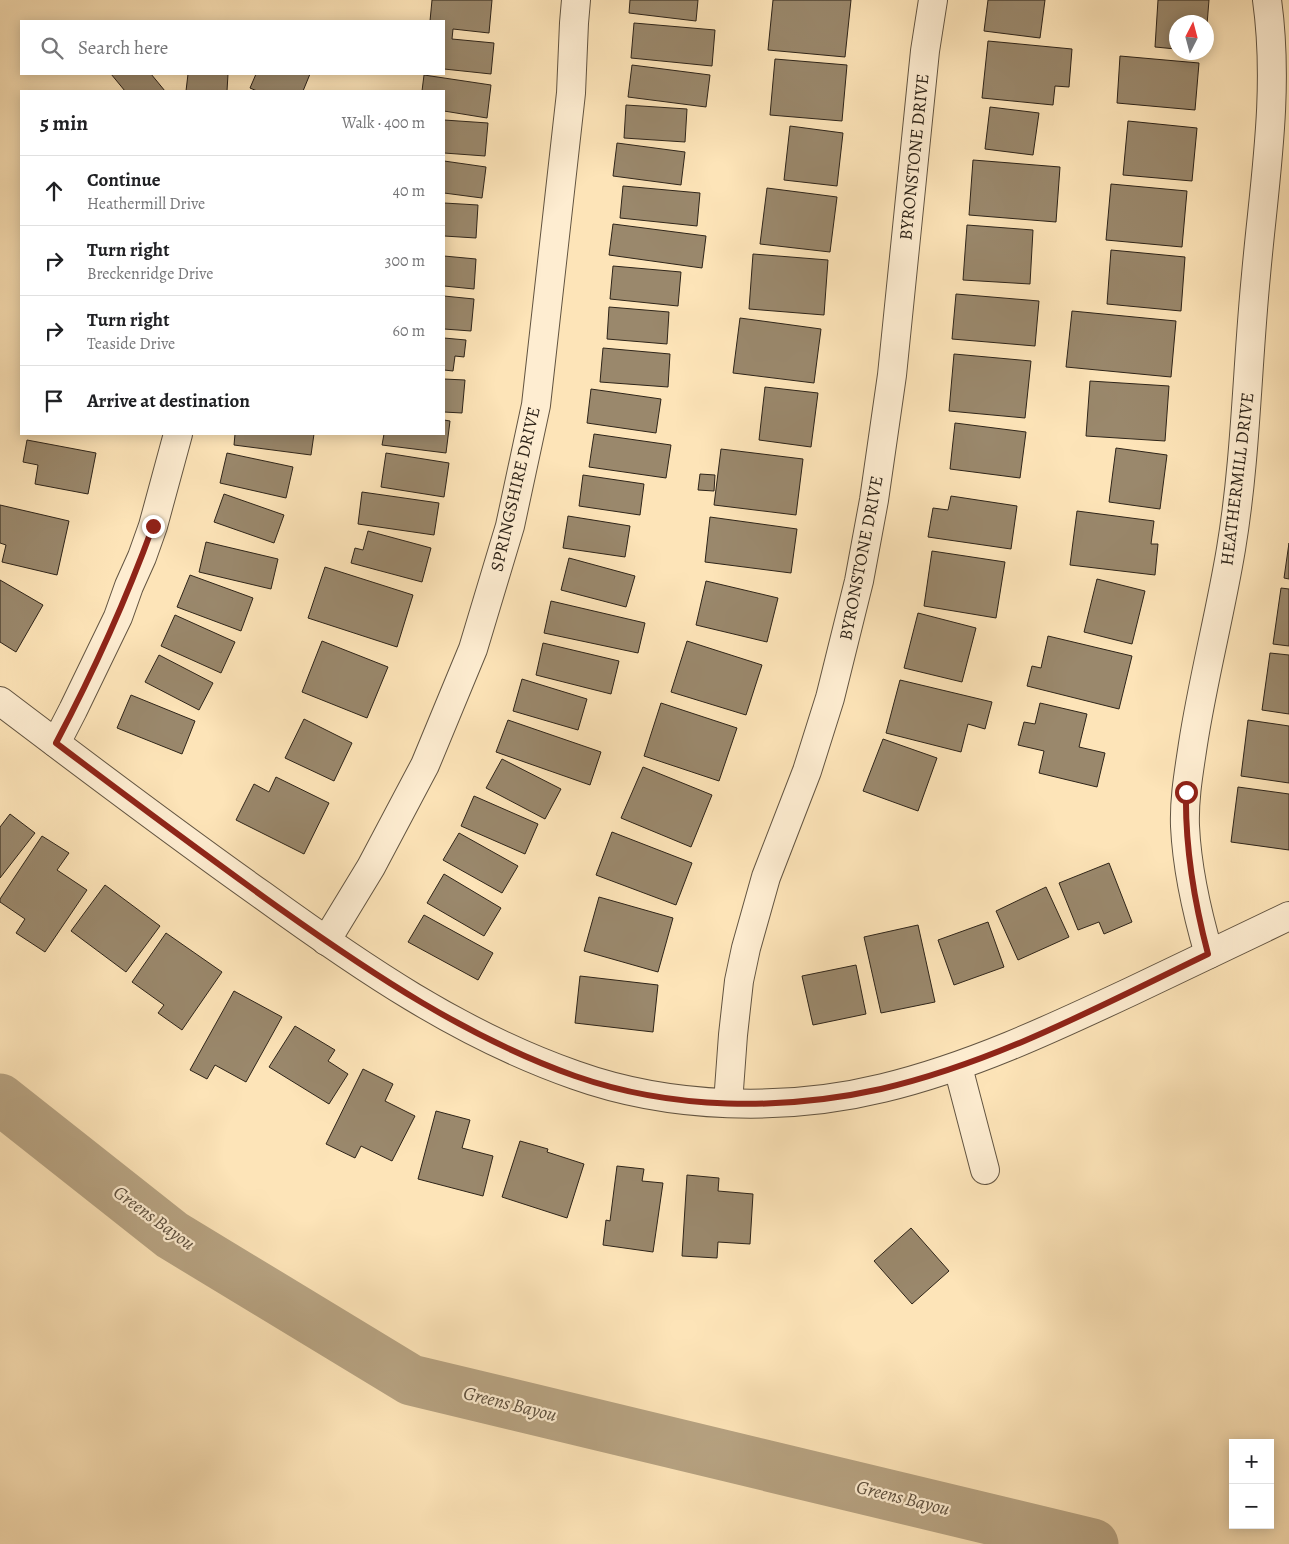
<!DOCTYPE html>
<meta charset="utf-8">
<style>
body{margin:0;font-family:Alegreya,serif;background:#f2f2f2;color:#202124}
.controls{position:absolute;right:15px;bottom:15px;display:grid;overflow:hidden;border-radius:0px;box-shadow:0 2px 12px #0003}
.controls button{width:45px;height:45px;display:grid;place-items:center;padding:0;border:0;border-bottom:1px solid #e0e0e0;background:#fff;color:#202124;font:25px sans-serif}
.compass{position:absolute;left:1169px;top:15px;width:45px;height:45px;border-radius:50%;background:#fff;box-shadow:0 2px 12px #0003;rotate:6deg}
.stop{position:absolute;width:15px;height:15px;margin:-11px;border:4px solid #8f2418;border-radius:50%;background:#fff}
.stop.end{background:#8f2418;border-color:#fff;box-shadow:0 1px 5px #0008}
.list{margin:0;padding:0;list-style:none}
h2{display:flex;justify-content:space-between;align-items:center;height:65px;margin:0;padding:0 20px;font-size:21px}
h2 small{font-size:16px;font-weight:400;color:#757577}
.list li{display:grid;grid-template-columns:32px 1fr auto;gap:15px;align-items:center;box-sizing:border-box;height:70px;padding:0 20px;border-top:1px solid #e0e0e0}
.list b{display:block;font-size:19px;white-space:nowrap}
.list p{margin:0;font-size:16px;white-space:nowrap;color:#757577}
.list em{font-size:16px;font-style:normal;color:#757577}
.icon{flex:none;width:28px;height:28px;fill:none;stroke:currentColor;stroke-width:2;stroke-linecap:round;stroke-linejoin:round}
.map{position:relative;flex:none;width:1289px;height:1544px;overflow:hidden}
.search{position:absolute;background:#fff;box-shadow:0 2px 12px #0003;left:20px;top:20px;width:425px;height:55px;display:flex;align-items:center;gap:12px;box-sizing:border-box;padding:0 18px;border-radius:0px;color:#757577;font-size:19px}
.panel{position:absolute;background:#fff;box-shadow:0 2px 12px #0003;left:20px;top:90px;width:425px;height:345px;border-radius:0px}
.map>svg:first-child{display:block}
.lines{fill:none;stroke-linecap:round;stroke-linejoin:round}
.river{stroke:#b7a382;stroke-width:51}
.building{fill:#9a886c;stroke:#2e2419}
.minor-casing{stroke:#625441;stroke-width:30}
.minor{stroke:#feedd1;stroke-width:28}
.route{stroke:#8f2418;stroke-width:6}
.labels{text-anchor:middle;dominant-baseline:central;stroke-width:4.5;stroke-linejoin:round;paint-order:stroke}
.street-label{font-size:18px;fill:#2e2419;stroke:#feedd1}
.water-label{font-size:19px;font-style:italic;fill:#5e503e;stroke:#feedd1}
</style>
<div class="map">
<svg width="1289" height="1544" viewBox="0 0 1289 1544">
<rect width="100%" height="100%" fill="#fde4b8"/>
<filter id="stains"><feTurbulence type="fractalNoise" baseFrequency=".004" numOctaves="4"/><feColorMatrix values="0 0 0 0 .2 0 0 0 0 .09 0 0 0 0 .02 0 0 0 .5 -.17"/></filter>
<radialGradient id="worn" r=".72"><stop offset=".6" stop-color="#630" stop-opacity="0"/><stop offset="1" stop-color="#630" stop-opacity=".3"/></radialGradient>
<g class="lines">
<path class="river" d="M0,1099L172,1235L411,1380L1093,1544"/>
</g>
<g class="building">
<path d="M432,0H492L489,33L453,29L452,39L494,43L491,74L444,69V21H430Z"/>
<path d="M630,0H698L696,21L629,13Z"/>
<path d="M773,0H851L845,57L768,50Z"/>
<path d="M988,0H1045L1040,38L984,31Z"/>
<path d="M1158,0H1209L1206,37V22H1176V49L1155,47Z"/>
<path d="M634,23L715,30L712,66L631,58Z"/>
<path d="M988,41L1072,49L1069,87L1055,86L1053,105L982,98Z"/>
<path d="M1120,56L1199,63L1195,110L1117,103Z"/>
<path d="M775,59L847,65L842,121L770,115Z"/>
<path d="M632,65L710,75L706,107L628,97Z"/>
<path d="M111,74H151L165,91H125Z"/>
<path d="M188,74H228L227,91H186Z"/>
<path d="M256,74H310L303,91H257L250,88Z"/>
<path d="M424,75L491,85L487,118L444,111V91H422Z"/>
<path d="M626,105L687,109L685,142L624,138Z"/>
<path d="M990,107L1039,113L1033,155L985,149Z"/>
<path d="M444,120L488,123L485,156L444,153Z"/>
<path d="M1128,121L1197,128L1192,181L1123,175Z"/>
<path d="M790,126L843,133L837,186L784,180Z"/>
<path d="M617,143L685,152L681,185L613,176Z"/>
<path d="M973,160L1060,167L1056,222L969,215Z"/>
<path d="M444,161L486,167L482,198L444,193Z"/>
<path d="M1111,184L1187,191L1182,247L1106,240Z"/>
<path d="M623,186L700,193L697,226L620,218Z"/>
<path d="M767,188L837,197L830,252L760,244Z"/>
<path d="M444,203L478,205L476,238L444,236Z"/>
<path d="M613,224L706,236L702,268L609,255Z"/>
<path d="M967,225L1033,230L1030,284L963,280Z"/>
<path d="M1111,250L1185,257L1181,311L1107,304Z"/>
<path d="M753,254L828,260L824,315L749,309Z"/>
<path d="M444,256L476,259L474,289L444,286Z"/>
<path d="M613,266L681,272L678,306L610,299Z"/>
<path d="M956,294L1039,301L1035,346L952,339Z"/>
<path d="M444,296L474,299L471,331L444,329Z"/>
<path d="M609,307L669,312L667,344L607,339Z"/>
<path d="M1072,311L1176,321L1171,377L1066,367Z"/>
<path d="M740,318L821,329L814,383L733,373Z"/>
<path d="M444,338L466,340L464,357L455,356L453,371L444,370Z"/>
<path d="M603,348L670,354L668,387L600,382Z"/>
<path d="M954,354L1031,361L1025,418L949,411Z"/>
<path d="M444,379L465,380L462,413L444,412Z"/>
<path d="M1090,381L1169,386L1165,441L1086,436Z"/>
<path d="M765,387L818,393L811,447L759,440Z"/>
<path d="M591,389L661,399L656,433L587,423Z"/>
<path d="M444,420L450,421L446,453L382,445L384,434H444Z"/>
<path d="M955,423L1026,432L1020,478L950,469Z"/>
<path d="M235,434H314L311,455L234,445Z"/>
<path d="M594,434L671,445L666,478L589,467Z"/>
<path d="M27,440L96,453L88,494L35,484L38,465L23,462Z"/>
<path d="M1116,448L1167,455L1160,509L1109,502Z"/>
<path d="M721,449L803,459L796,515L714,505Z"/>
<path d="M227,453L293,467L286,498L220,483Z"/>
<path d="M386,453L449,463L444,497L381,487Z"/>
<path d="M700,474L715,475L714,491L698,490Z"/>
<path d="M583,475L644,484L640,515L579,506Z"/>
<path d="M362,492L439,503L434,535L358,524Z"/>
<path d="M224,494L284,515L274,543L214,522Z"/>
<path d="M951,496L1017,506L1011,549L928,537L933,508L948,510Z"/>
<path d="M0,505L69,521L57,575L2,562L6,545L0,543Z"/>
<path d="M1077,511L1154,521L1151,544H1158L1155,575L1070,565Z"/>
<path d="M568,516L630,526L625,557L563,548Z"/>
<path d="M710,517L797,529L791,573L705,562Z"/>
<path d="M368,531L431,548L422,582L351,563L355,548L363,550Z"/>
<path d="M206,542L278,559L271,589L199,572Z"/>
<path d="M1289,543V579L1284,578Z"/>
<path d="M932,551L1005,562L996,618L924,606Z"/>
<path d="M569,558L635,576L626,607L561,590Z"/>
<path d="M325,567L413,595L397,647L308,618Z"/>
<path d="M190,575L253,598L241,631L177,607Z"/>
<path d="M1097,579L1145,591L1132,644L1084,632Z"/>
<path d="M0,580L43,605L16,652L0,642Z"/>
<path d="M706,581L778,598L767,642L696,625Z"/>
<path d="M1281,588L1289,589V646L1273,644Z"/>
<path d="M551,601L645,623L638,653L544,633Z"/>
<path d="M918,613L976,628L962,682L904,668Z"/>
<path d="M175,615L235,642L221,673L161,646Z"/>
<path d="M1048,636L1132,656L1119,709L1027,686L1032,666L1041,668Z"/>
<path d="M322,641L388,667L367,718L302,692Z"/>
<path d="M687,641L762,665L746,715L671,692Z"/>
<path d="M543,643L619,661L611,694L536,675Z"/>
<path d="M1270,653L1289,655V714L1262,710Z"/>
<path d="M159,655L213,683L199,710L145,682Z"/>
<path d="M522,679L587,699L578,730L513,711Z"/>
<path d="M900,680L992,702L985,729L968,724L961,752L886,733Z"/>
<path d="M131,695L195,721L182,754L117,728Z"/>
<path d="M661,703L737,728L719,781L644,756Z"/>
<path d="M1040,703L1087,714L1079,747L1105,753L1097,787L1039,773L1044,751L1018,745L1024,722L1035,724Z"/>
<path d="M304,719L352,743L334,781L285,758Z"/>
<path d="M508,720L601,752L590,785L496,752Z"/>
<path d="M1248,720L1289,726V783L1241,776Z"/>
<path d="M883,739L937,758L918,811L863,791Z"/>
<path d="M502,759L561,789L545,819L486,788Z"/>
<path d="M643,767L712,795L691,847L621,818Z"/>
<path d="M276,777L329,803L304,854L236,820L254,784L269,792Z"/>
<path d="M1238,787L1289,794V850L1231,842Z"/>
<path d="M474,796L538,824L525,854L461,826Z"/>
<path d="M10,814L35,833L0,878V827Z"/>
<path d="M612,832L692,863L676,905L596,875Z"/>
<path d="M459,833L518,866L502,893L443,860Z"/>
<path d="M42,836L69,853L57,870L87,890L45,952L16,933L25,919L0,902V899Z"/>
<path d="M1109,863L1132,922L1104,934L1099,922L1078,930L1059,883Z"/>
<path d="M444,874L501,908L484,936L427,903Z"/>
<path d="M105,885L160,926L126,972L71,931Z"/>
<path d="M1046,887L1069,937L1018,960L996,911Z"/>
<path d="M599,897L673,918L658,972L584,951Z"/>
<path d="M424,915L493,953L478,980L408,942Z"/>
<path d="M988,922L1004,967L954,985L938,940Z"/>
<path d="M918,925L935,1002L881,1013L864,937Z"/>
<path d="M166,933L222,972L182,1030L158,1013L164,1005L132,982Z"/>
<path d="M856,965L866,1014L813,1025L802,976Z"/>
<path d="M580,976L658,985L653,1032L575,1023Z"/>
<path d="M234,991L282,1017L246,1082L215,1065L207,1079L190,1070Z"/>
<path d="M295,1026L335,1050L328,1061L348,1074L329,1104L269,1067Z"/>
<path d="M363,1069L393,1084L385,1101L415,1116L392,1161L361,1146L355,1158L326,1144Z"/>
<path d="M436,1111L470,1120L462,1148L493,1156L483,1196L418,1179Z"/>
<path d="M520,1141L548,1149L547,1152L584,1164L567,1218L502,1197Z"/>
<path d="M617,1166L644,1169L642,1181L663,1183L653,1252L603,1245L606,1220L610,1221Z"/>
<path d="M687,1175L719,1178L718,1191L753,1194L750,1244L718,1242L717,1258L682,1256Z"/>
<path d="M911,1228L949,1271L912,1304L874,1261Z"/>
</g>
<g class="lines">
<g class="minor-casing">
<g id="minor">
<path d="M0,701C87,767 173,832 262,895C360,966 460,1035 575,1075C670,1109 785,1112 883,1088C970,1067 1051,1029 1132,991C1184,966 1236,941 1289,916"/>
<path d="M56,743L73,710L118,617L129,586L142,557L153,526L178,434"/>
<path d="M326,941L371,867L425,765L473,649L510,526L536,405L571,93L574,23L576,0"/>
<path d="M1209,954C1197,913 1187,869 1185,826C1184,798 1189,771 1193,744C1203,679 1220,615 1231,549C1246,459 1247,366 1256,275C1264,184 1280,92 1267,0"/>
<path d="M958,1067L985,1170"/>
<path d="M728,1103L733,1035L739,981L746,948L766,877L807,771L830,698L859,581L874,500L892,375L925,51L933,0"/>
</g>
</g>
<use href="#minor" class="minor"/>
</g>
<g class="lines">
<path class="route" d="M153,526C126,600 93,673 56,743C130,799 204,854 279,908C372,974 468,1038 575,1076C672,1110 782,1111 881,1089C997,1062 1102,1005 1208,954C1194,901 1185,847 1186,792"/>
</g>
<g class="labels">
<g class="street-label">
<text transform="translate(914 157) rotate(-84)">BYRONSTONE DRIVE</text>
<text transform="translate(1237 479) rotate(-83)">HEATHERMILL DRIVE</text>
<text transform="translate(515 489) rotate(-77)">SPRINGSHIRE DRIVE</text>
<text transform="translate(861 558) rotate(-79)">BYRONSTONE DRIVE</text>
</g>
<g class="water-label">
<text transform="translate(154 1218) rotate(36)">Greens Bayou</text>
<text transform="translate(510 1404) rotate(14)">Greens Bayou</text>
<text transform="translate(903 1498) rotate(14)">Greens Bayou</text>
</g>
</g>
<rect width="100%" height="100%" filter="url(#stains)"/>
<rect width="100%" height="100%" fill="url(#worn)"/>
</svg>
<div class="controls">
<button>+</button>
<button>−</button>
</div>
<svg class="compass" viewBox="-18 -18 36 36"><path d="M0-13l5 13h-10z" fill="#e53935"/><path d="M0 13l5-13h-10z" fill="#757577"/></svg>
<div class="stop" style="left:1186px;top:792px"></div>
<div class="stop end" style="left:153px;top:526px"></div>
<div class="search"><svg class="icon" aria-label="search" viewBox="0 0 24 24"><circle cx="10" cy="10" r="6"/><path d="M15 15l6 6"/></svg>Search here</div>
<section class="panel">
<h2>5 min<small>Walk · 400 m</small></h2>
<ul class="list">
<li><svg class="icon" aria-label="ahead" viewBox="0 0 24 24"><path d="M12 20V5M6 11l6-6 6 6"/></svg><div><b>Continue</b><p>Heathermill Drive</p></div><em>40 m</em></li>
<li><svg class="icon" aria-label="right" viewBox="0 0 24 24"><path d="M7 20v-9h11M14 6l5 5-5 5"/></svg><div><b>Turn right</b><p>Breckenridge Drive</p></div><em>300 m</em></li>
<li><svg class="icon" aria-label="right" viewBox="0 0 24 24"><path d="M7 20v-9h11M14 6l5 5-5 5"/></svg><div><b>Turn right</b><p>Teaside Drive</p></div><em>60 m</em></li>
<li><svg class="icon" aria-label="arrive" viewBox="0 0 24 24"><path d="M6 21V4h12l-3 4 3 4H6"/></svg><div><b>Arrive at destination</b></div></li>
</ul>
</section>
</div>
